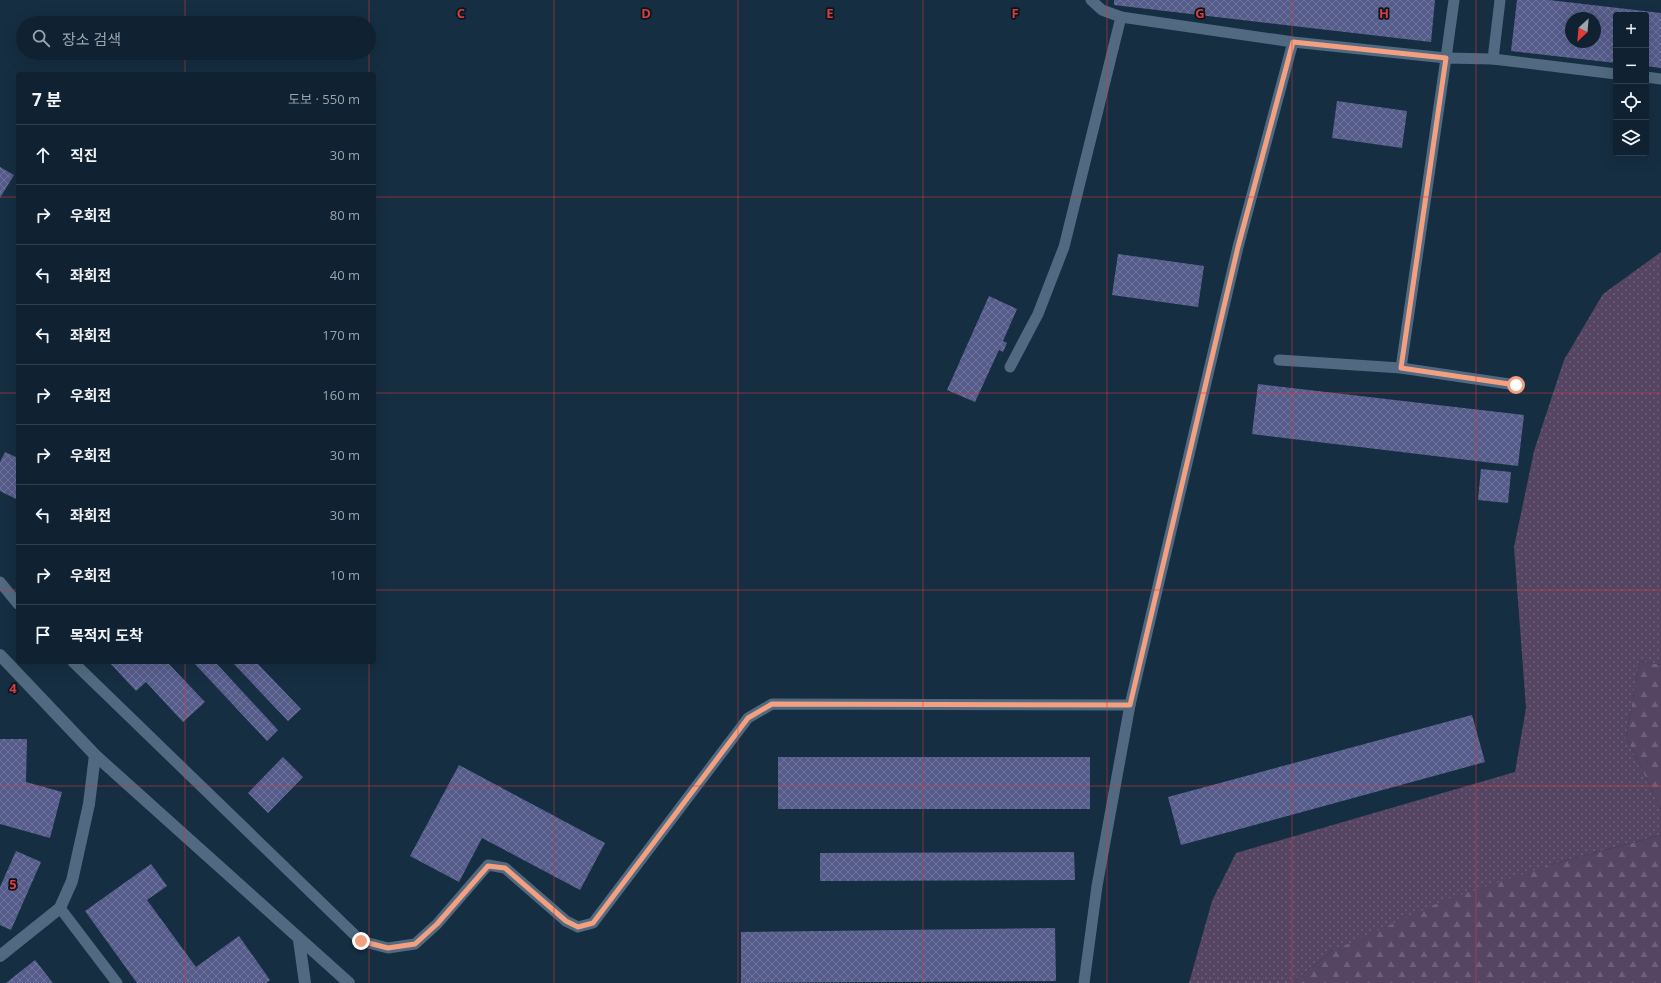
<!DOCTYPE html>
<html lang="ko">
<meta charset="utf-8">
<style>
body{margin:0;font-family:"Open Sans","Noto Sans KR",sans-serif;background:#1e2f3e;color:#f1f3f6}
.controls{position:absolute;right:12px;top:12px;display:grid;overflow:hidden;border-radius:4px;box-shadow:0 4px 16px #0002}
.controls button{width:36px;height:36px;display:grid;place-items:center;padding:0;border:0;border-bottom:1px solid #303f4d;background:#102232;color:#f1f3f6;font:20px sans-serif}
.compass{position:absolute;left:1565px;top:12px;width:36px;height:36px;border-radius:50%;background:#102232;box-shadow:0 4px 16px #0002;rotate:206deg}
.stop{position:absolute;width:12px;height:12px;margin:-9px;border:3px solid #f2a07f;border-radius:50%;background:#fff}
.stop.end{background:#f2a07f;border-color:#fff;box-shadow:0 1px 4px #0008}
.list{margin:0;padding:0;list-style:none}
h2{display:flex;justify-content:space-between;align-items:center;height:52px;margin:0;padding:0 16px;font-size:17px}
h2 small{font-size:13px;font-weight:400;color:#9ca4ac}
.list li{display:grid;grid-template-columns:26px 1fr auto;gap:12px;align-items:center;box-sizing:border-box;height:60px;padding:0 16px;border-top:1px solid #303f4d}
.list b{display:block;font-size:15px;white-space:nowrap}
.list em{font-size:13px;font-style:normal;color:#9ca4ac}
.icon{flex:none;width:22px;height:22px;fill:none;stroke:currentColor;stroke-width:2;stroke-linecap:round;stroke-linejoin:round}
.map{position:relative;flex:none;width:1661px;height:983px;overflow:hidden}
.search{position:absolute;background:#102232;box-shadow:0 4px 16px #0002;left:16px;top:16px;width:360px;height:44px;display:flex;align-items:center;gap:10px;box-sizing:border-box;padding:0 14px;border-radius:22px;color:#9ca4ac;font-size:15px}
.panel{position:absolute;background:#102232;box-shadow:0 4px 16px #0002;left:16px;top:72px;width:360px;height:592px;border-radius:4px}
.map>svg:first-child{display:block}
.grass{fill:url(#grass-dots)}
.forest{fill:url(#forest-firs)}
.building{fill:url(#building-cross-hatch);fill-rule:evenodd}
.lines{fill:none;stroke-linecap:round;stroke-linejoin:round}
.lane{stroke:#516a81;stroke-width:11}
.street{stroke:#516a81;stroke-width:12}
.route{stroke:#f2a07f;stroke-width:5}
.grid{fill:none;stroke:#d83c3e;stroke-width:1;stroke-opacity:0.55}
.grid-label{font-size:13px;text-anchor:middle;font-weight:bold;fill:#d83c3e;stroke:#0b151e;stroke-width:3.5;stroke-linejoin:round;paint-order:stroke}
</style>
<div class="map">
<svg width="1661" height="983" viewBox="0 0 1661 983">
<defs>
<pattern id="grass-dots" width="8" height="8" patternUnits="userSpaceOnUse"><rect width="8" height="8" fill="#554563"/><path d="M2 2h.1M6 6h.1" fill="none" stroke="#6d607a" stroke-width="1.8" stroke-linecap="round"/></pattern>
<pattern id="forest-firs" width="22" height="20" patternUnits="userSpaceOnUse"><rect width="22" height="20" fill="#554563"/><path d="M5 1l3.5 6h-7zM16 11l3.5 6h-7z" fill="#6d607a"/></pattern>
<pattern id="building-cross-hatch" width="8" height="8" patternUnits="userSpaceOnUse"><rect width="8" height="8" fill="#565c8a"/><path d="M0 0l8 8M0 8l8-8" fill="none" stroke="#6e749c"/></pattern>
</defs>
<rect width="100%" height="100%" fill="#162e42"/>
<path class="grass" d="M1661,252V665L1640,661L1626,737L1661,809V835L1556,863L1332,951L1292,983H1189L1212,901L1236,853L1515,772L1526,708L1514,547L1534,451L1564,360L1603,294Z"/>
<g class="forest">
<path d="M1640,661L1661,665V809L1626,737Z"/>
<path d="M1661,835V983H1292L1332,951L1445,900L1556,863Z"/>
</g>
<g class="building">
<path d="M1114,0H1435L1431,42L1114,5Z"/>
<path d="M1517,0H1549L1661,13V68L1646,66V15H1616V63L1511,51ZM1571,18H1595V42H1571Z"/>
<path d="M1337,101L1407,111L1402,148L1332,138Z"/>
<path d="M0,167L14,175L0,198Z"/>
<path d="M1118,254L1204,266L1198,307L1112,295Z"/>
<path d="M989,296L1017,309L1003,341L1007,343L1003,352L999,350L975,402L947,390Z"/>
<path d="M1258,384L1524,415L1518,466L1252,434Z"/>
<path d="M5,452L18,458V500L0,491V462Z"/>
<path d="M1481,469L1511,472L1508,503L1478,500Z"/>
<path d="M109,662H167L205,702L183,722L146,682L136,691Z"/>
<path d="M193,662H215L278,730L267,741Z"/>
<path d="M232,662H256L301,709L288,721Z"/>
<path d="M1472,715L1485,762L1181,845L1168,797Z"/>
<path d="M0,739H27L26,782L62,792L50,838L0,824Z"/>
<path d="M283,757L303,777L268,813L248,793Z"/>
<rect x="778" y="757" width="312" height="52"/>
<path d="M459,765L605,843L580,890L482,838L459,882L410,856Z"/>
<path d="M16,851L41,862L11,930L0,925V887Z"/>
<path d="M1074,852L1075,880L820,881V853Z"/>
<path d="M151,864L167,886L147,900L196,967L239,936L270,980L266,983H137L85,911Z"/>
<path d="M1055,928L1056,981L741,983V932Z"/>
<path d="M35,960L53,983H6Z"/>
</g>
<g class="lines">
<g class="lane">
<path d="M1091,0L1102,10L1121,17"/>
<path d="M1493,59L1500,0"/>
<path d="M1646,77L1661,79"/>
<path d="M1279,360L1401,368L1516,385"/>
<path d="M1010,367L1038,314L1064,247L1121,17L1293,42L1446,58L1454,0"/>
<path d="M1401,368L1446,58L1493,59L1616,74"/>
<path d="M0,582L18,604"/>
<path d="M73,662L361,941L388,948L415,944L437,924L488,865L505,868L566,921L578,927L593,923L748,718L772,704L1130,705"/>
<path d="M60,908L117,983"/>
<path d="M1084,983L1097,886L1130,705L1238,247L1293,42"/>
</g>
<g class="street">
<path d="M0,655L95,755L349,983"/>
<path d="M299,940L305,983"/>
<path d="M0,956L60,908L72,881L89,804L95,755"/>
</g>
</g>
<g class="lines">
<path class="route" d="M361,941L388,948L415,944L437,924L488,866L505,868L566,921L578,927L593,923L748,718L772,704L1130,705L1238,247L1293,42L1446,58L1401,368L1516,385"/>
</g>
<path class="grid" d="M185,0V23M369,0V74M554,0V983M738,0V983M923,0V983M1107,0V983M1292,0V983M1476,0V983M185,53V74M0,197H18M374,197H1661M0,393H18M374,393H1661M0,590H18M374,590H1661M185,662V983M369,662V983M0,786H1661"/>
<g class="grid-label">
<text x="461" y="18">C</text>
<text x="646" y="18">D</text>
<text x="830" y="18">E</text>
<text x="1015" y="18">F</text>
<text x="1200" y="18">G</text>
<text x="1384" y="18">H</text>
<text x="13" y="693">4</text>
<text x="13" y="889">5</text>
</g>
</svg>
<div class="controls">
<button>+</button>
<button>−</button>
<button><svg class="icon" aria-label="locate" viewBox="0 0 24 24"><circle cx="12" cy="12" r="6"/><path d="M12 2v4M12 18v4M2 12h4M18 12h4"/></svg></button>
<button><svg class="icon" aria-label="layers" viewBox="0 0 24 24"><path d="M12 4l9 5-9 5-9-5zM3 14l9 5 9-5"/></svg></button>
</div>
<svg class="compass" viewBox="-18 -18 36 36"><path d="M0-13l5 13h-10z" fill="#e53935"/><path d="M0 13l5-13h-10z" fill="#9ca4ac"/></svg>
<div class="stop" style="left:1516px;top:385px"></div>
<div class="stop end" style="left:361px;top:941px"></div>
<div class="search"><svg class="icon" aria-label="search" viewBox="0 0 24 24"><circle cx="10" cy="10" r="6"/><path d="M15 15l6 6"/></svg>장소 검색</div>
<section class="panel">
<h2>7 분<small>도보 · 550 m</small></h2>
<ul class="list">
<li><svg class="icon" aria-label="ahead" viewBox="0 0 24 24"><path d="M12 20V5M6 11l6-6 6 6"/></svg><div><b>직진</b></div><em>30 m</em></li>
<li><svg class="icon" aria-label="right" viewBox="0 0 24 24"><path d="M7 20v-9h11M14 6l5 5-5 5"/></svg><div><b>우회전</b></div><em>80 m</em></li>
<li><svg class="icon" aria-label="left" viewBox="0 0 24 24"><path d="M17 20v-9H6M10 6l-5 5 5 5"/></svg><div><b>좌회전</b></div><em>40 m</em></li>
<li><svg class="icon" aria-label="left" viewBox="0 0 24 24"><path d="M17 20v-9H6M10 6l-5 5 5 5"/></svg><div><b>좌회전</b></div><em>170 m</em></li>
<li><svg class="icon" aria-label="right" viewBox="0 0 24 24"><path d="M7 20v-9h11M14 6l5 5-5 5"/></svg><div><b>우회전</b></div><em>160 m</em></li>
<li><svg class="icon" aria-label="right" viewBox="0 0 24 24"><path d="M7 20v-9h11M14 6l5 5-5 5"/></svg><div><b>우회전</b></div><em>30 m</em></li>
<li><svg class="icon" aria-label="left" viewBox="0 0 24 24"><path d="M17 20v-9H6M10 6l-5 5 5 5"/></svg><div><b>좌회전</b></div><em>30 m</em></li>
<li><svg class="icon" aria-label="right" viewBox="0 0 24 24"><path d="M7 20v-9h11M14 6l5 5-5 5"/></svg><div><b>우회전</b></div><em>10 m</em></li>
<li><svg class="icon" aria-label="arrive" viewBox="0 0 24 24"><path d="M6 21V4h12l-3 4 3 4H6"/></svg><div><b>목적지 도착</b></div></li>
</ul>
</section>
</div>
